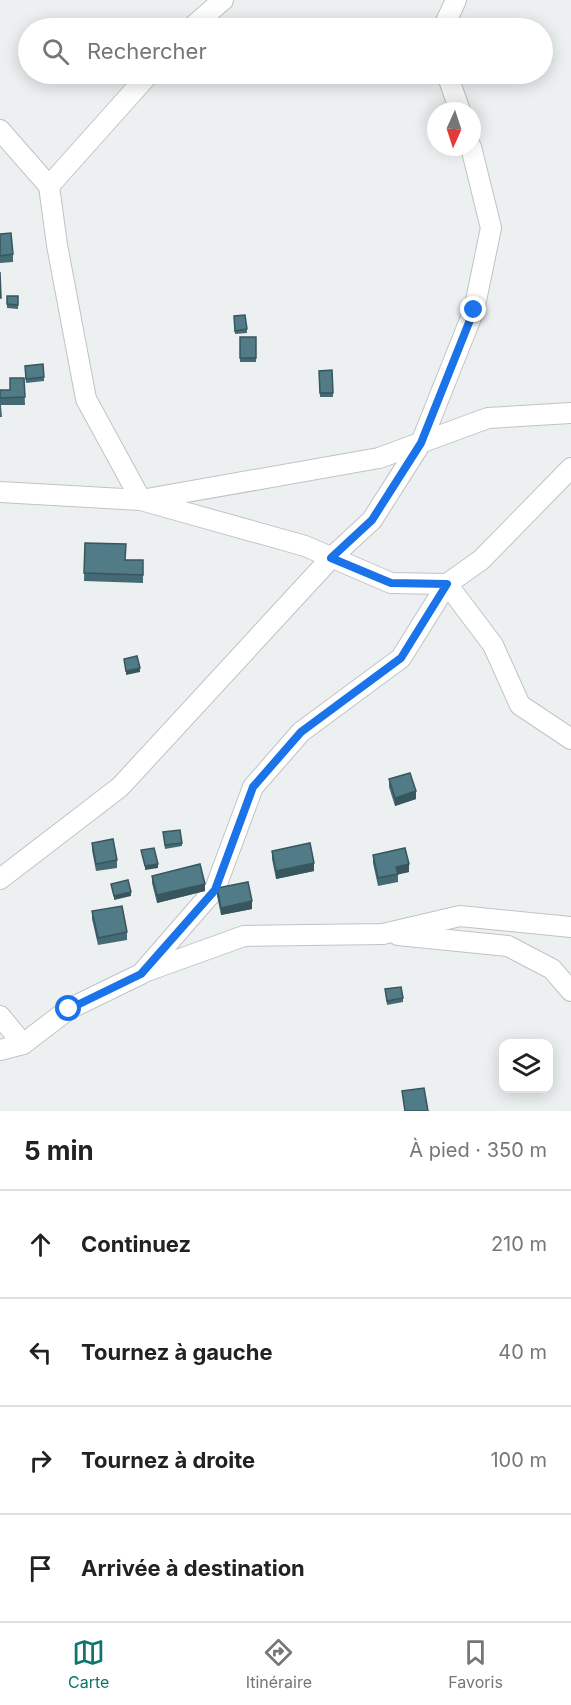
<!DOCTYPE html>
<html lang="fr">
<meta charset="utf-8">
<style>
body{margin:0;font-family:Inter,sans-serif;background:#f2f2f2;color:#222}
.controls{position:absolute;right:18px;bottom:18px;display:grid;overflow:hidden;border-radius:12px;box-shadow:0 3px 15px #0003}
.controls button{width:54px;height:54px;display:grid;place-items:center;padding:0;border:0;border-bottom:2px solid #e0e0e0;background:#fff;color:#222;font:30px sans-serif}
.compass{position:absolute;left:427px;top:102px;width:54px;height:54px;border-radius:50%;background:#fff;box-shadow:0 3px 15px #0003;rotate:183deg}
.stop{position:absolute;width:18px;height:18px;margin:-14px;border:4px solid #1a73e8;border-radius:50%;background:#fff}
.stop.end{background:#1a73e8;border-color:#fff;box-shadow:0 2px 6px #0008}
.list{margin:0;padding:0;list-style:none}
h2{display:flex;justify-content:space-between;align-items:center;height:78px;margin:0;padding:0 24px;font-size:26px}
h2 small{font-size:20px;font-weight:400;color:#767676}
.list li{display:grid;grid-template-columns:39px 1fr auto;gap:18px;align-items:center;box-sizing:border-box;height:108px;padding:0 24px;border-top:2px solid #e0e0e0}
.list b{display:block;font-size:22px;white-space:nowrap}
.list em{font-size:20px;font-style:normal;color:#767676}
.icon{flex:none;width:33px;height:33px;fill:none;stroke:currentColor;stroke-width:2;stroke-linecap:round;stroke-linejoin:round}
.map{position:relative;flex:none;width:571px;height:1111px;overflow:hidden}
.search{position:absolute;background:#fff;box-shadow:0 3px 15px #0003;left:18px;right:18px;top:18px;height:66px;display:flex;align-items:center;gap:15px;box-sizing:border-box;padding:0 21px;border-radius:33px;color:#767676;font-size:22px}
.sheet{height:510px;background:#fff}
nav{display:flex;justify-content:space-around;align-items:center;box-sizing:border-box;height:84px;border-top:2px solid #e0e0e0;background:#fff;font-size:16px;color:#767676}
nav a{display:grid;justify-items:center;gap:3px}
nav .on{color:#0f766e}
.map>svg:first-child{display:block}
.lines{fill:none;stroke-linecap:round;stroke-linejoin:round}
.minor-casing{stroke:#c0c3c4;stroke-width:22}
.minor{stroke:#fff;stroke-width:20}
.wall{fill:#456a74}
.shaded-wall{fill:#38565e}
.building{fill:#507b87;stroke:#38565e;stroke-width:1.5}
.route{stroke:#1a73e8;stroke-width:8}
</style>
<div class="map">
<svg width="571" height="1111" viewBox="0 0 571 1111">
<rect width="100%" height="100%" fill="#ecf0f1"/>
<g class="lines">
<g class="minor-casing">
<g id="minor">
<path d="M191,28L223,0"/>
<path d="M443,28L456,0"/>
<path d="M447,74L460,111"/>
<path d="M0,130L49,186L149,74"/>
<path d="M49,186L57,245L86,399L141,500L305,546L391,583L447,584L493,645L520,705L571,739"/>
<path d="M0,492L141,500L379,458L488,418L571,413"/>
<path d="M0,879L120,787L331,558L372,520L421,443L474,310L491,228L471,147"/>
<path d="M398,935L508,946L552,969L571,991"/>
<path d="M144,972L244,936L383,934L460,916L571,927"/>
<path d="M0,1016L23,1044"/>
<path d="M0,1050L23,1044L69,1009L141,974L215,889L253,787L301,732L401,658L447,584L481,560L571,468"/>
</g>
</g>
<use href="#minor" class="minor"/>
</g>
<g class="wall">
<path d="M0,234L13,254V262L0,263Z"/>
<path d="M7,296H18V309L7,308Z"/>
<path d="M234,320L247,329V333L235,334Z"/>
<rect x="240" y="337" width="16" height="25"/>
<path d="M25,370L44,377V381L26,383Z"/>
<path d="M332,370L333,397H320L319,371Z"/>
<path d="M24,378L25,405H1L2,417H0V390H10Z"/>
<path d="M85,543L126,560H143V583L84,581Z"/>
<path d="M389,779L416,799L395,806L389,787Z"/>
<path d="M163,832L182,843V846L165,849Z"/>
<path d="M92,843L117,860V868L96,871L92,850Z"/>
<path d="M272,851L314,871L276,879L272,859Z"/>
<path d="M373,855L409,872L398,874V882L378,886L373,863Z"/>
<path d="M152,876L205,891L157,903L152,883Z"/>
<path d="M217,888L252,909L221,915L217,896Z"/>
<path d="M92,911L127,932V940L98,945L92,919Z"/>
<path d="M385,989L403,998V1002L387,1005Z"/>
</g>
<g class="shaded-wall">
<path d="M140,668V672L126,675V671Z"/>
<path d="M416,791V799L395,806V798Z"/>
<path d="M314,863V871L276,879V871Z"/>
<path d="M158,864V868L145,870V866Z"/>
<path d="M409,864V872L396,875V867Z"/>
<path d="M205,884V891L157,903V895Z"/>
<path d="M131,892V896L114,900V896Z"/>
<path d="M252,901V909L221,915V908Z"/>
</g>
<g class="building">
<path d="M11,233L13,254L0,256V234Z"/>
<path d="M0,272L1,298H0Z"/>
<path d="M7,296H18V305L7,304Z"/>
<path d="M245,315L247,329L235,331L234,316Z"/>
<rect x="240" y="337" width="16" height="21"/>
<path d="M43,364L44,377L26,379L25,366Z"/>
<path d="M332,370L333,393H320L319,371Z"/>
<path d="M10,378H24L25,397L0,398V390H10Z"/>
<path d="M85,543L126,544L125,560H143V575L84,573Z"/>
<path d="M137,656L140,668L126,671L124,659Z"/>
<path d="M410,773L416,791L395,798L389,779Z"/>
<path d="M180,830L182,843L165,845L163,832Z"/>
<path d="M113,839L117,860L96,864L92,843Z"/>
<path d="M310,843L314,863L276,871L272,851Z"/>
<path d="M154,848L158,864L145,866L141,850Z"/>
<path d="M405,848L409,864L396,867L398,874L378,878L373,855Z"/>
<path d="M200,864L205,884L157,895L152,876Z"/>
<path d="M128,880L131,892L114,896L111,884Z"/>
<path d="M248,882L252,901L221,908L217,888Z"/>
<path d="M122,906L127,932L98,938L92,911Z"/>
<path d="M401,987L403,998L387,1001L385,989Z"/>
<path d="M424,1088L428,1111H405L402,1091Z"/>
</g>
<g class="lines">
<path class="route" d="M69,1009L141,974L215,890L253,787L301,732L401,658L447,584L391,583L331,558L372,520L421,443L474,310"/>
</g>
</svg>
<div class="controls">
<button><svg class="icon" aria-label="layers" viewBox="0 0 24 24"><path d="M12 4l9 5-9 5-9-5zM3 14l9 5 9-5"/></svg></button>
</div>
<svg class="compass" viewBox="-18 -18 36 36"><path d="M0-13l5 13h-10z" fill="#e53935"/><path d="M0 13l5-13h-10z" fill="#767676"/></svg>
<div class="stop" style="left:69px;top:1009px"></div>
<div class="stop end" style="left:474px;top:310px"></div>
<div class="search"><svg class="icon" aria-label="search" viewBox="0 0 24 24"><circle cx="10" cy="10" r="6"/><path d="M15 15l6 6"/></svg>Rechercher</div>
</div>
<section class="sheet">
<h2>5 min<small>À pied · 350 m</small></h2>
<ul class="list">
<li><svg class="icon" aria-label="ahead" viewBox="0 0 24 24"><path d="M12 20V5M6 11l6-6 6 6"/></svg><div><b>Continuez</b></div><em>210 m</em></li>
<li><svg class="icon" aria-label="left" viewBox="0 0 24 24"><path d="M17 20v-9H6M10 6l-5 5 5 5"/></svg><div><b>Tournez à gauche</b></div><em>40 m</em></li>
<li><svg class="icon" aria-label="right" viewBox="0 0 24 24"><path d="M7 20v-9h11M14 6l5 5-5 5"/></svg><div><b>Tournez à droite</b></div><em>100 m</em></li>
<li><svg class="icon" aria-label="arrive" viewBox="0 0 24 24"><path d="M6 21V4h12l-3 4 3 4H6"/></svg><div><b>Arrivée à destination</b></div></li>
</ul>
</section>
<nav>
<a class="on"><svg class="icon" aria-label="map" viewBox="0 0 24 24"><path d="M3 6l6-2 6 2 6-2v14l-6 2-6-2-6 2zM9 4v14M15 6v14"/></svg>Carte</a>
<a><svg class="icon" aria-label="directions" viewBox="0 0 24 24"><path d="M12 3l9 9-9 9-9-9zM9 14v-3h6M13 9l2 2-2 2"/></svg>Itinéraire</a>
<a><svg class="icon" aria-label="saved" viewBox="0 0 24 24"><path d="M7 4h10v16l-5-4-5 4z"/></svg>Favoris</a>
</nav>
